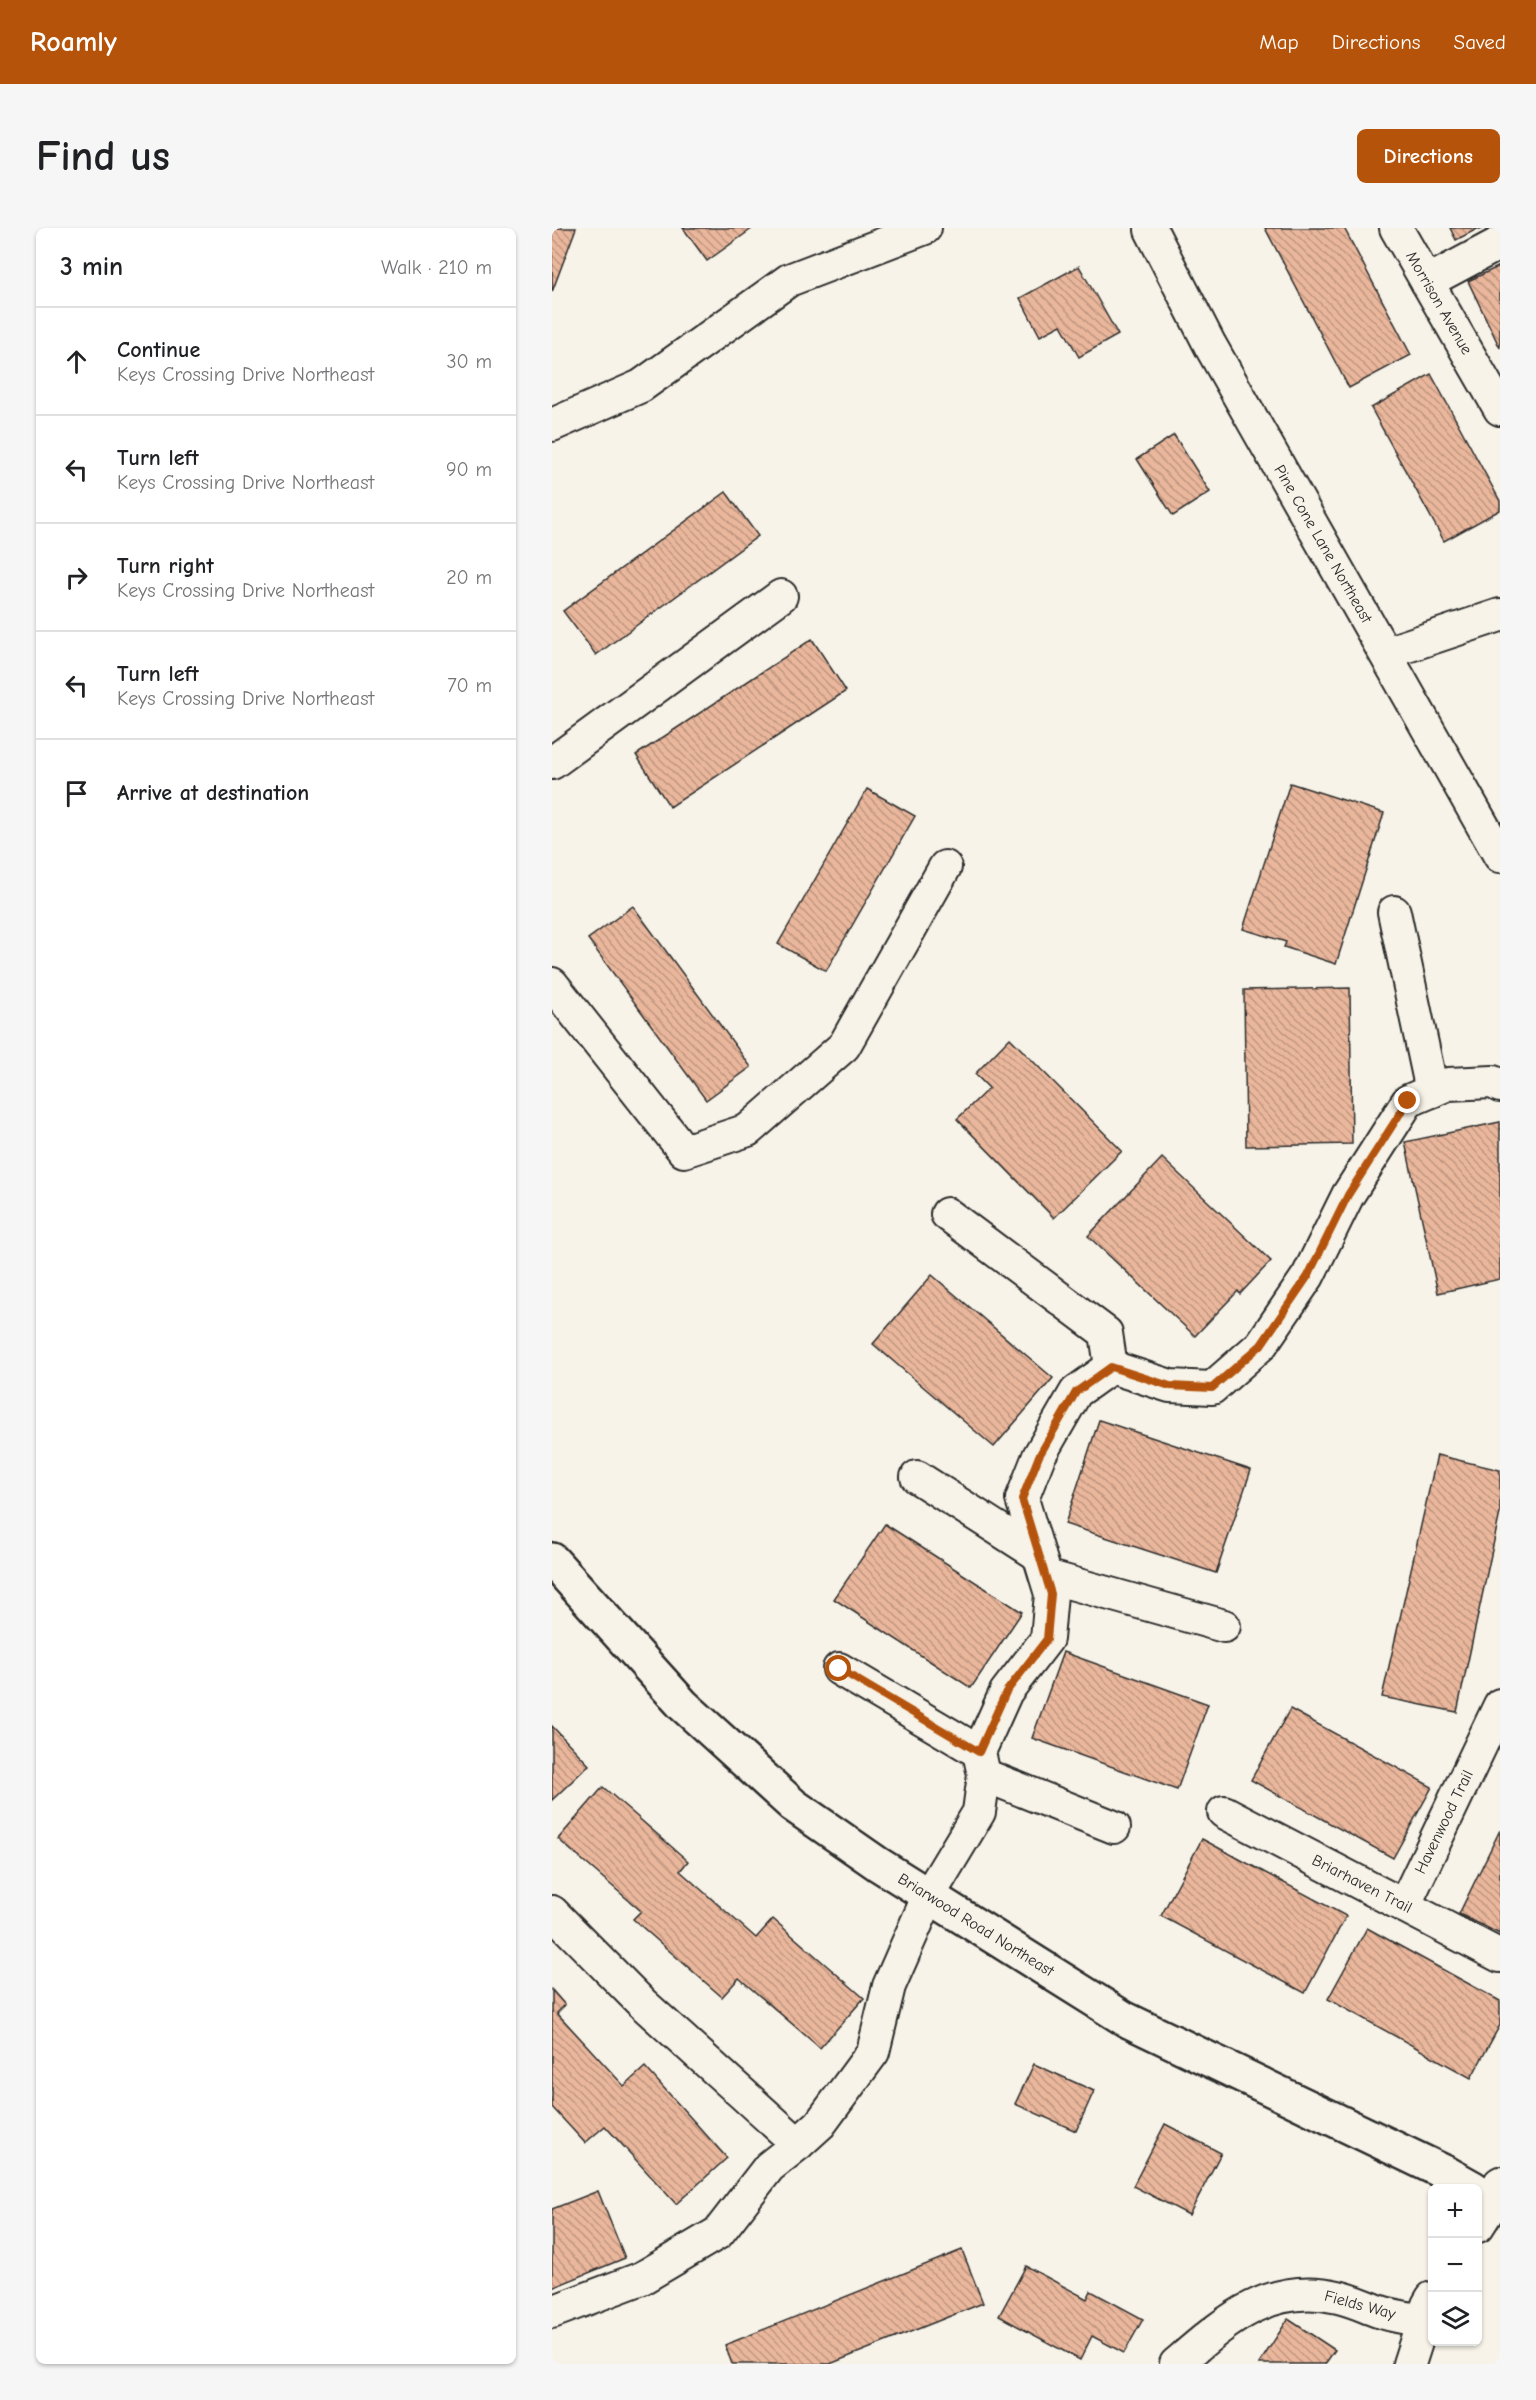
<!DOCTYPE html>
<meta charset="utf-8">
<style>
body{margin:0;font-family:"Comic Neue",sans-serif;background:#f6f6f6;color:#202124}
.controls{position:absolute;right:18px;bottom:18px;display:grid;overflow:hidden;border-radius:9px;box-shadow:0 2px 4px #0004}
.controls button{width:54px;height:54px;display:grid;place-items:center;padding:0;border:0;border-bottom:2px solid #e0e0e0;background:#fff;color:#202124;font:30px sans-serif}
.stop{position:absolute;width:18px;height:18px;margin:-14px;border:4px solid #b45309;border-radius:50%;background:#fff}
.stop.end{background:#b45309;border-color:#fff;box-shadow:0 2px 6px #0008}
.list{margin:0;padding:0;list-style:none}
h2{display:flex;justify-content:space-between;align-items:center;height:78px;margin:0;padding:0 24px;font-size:26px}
h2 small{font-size:20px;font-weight:400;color:#757577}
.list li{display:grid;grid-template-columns:39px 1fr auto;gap:18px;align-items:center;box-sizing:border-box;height:108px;padding:0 24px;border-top:2px solid #e0e0e0}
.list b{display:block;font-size:22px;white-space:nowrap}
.list p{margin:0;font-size:20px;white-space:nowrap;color:#757577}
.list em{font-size:20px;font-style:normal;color:#757577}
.icon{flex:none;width:33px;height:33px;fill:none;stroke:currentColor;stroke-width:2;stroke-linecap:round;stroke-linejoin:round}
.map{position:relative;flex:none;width:948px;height:2136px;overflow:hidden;border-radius:9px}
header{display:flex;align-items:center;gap:36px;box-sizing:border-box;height:84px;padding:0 30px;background:#b45309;color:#fff}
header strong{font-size:28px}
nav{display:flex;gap:33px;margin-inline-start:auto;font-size:21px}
.intro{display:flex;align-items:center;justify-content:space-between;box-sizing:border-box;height:144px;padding:0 36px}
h1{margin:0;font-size:42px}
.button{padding:15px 27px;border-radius:9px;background:#b45309;color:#fff;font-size:21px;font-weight:700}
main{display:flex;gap:36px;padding:0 36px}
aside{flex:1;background:#fff;border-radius:9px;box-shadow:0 2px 4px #0004}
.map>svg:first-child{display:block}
.building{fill:url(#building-back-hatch);stroke:#2b2b2b;stroke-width:1.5}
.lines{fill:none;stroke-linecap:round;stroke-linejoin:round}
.minor-casing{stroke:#2b2b2b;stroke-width:36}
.tertiary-casing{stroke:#2b2b2b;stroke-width:38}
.minor{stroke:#f7f3e8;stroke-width:32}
.tertiary{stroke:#f7f3e8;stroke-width:33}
.route{stroke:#b45309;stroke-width:8}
.labels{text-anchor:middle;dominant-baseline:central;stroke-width:6;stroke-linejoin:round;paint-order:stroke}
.street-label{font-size:16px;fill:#2b2b2b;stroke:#f7f3e8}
</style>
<header>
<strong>Roamly</strong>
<nav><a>Map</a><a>Directions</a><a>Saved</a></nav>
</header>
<div class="intro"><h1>Find us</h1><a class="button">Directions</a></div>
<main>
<aside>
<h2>3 min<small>Walk · 210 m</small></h2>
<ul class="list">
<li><svg class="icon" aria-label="ahead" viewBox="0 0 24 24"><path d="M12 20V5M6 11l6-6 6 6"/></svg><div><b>Continue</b><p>Keys Crossing Drive Northeast</p></div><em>30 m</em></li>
<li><svg class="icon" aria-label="left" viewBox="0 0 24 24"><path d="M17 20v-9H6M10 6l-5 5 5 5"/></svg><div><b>Turn left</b><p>Keys Crossing Drive Northeast</p></div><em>90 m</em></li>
<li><svg class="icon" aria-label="right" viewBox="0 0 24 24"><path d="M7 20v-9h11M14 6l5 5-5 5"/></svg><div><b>Turn right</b><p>Keys Crossing Drive Northeast</p></div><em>20 m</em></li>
<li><svg class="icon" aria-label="left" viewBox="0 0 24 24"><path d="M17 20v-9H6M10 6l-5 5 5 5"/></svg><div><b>Turn left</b><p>Keys Crossing Drive Northeast</p></div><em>70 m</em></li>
<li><svg class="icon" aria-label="arrive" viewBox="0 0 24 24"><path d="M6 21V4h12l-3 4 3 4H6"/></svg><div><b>Arrive at destination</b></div></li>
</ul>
</aside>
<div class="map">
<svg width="948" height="2136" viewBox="0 0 948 2136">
<defs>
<pattern id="building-back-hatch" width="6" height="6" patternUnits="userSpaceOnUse" patternTransform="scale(1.5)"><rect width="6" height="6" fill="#eab79c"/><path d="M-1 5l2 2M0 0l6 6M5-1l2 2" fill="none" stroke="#be957f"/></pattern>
</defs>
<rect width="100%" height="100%" fill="#f7f3e8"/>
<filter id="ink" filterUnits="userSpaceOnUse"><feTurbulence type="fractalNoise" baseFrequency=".0167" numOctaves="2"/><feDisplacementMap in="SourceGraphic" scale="12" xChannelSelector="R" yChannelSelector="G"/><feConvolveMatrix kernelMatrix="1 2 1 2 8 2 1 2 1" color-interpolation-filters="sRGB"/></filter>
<g filter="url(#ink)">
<g class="building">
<path d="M0,0H24L0,64Z"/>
<path d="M131,0H201L155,33Z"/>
<path d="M713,0H792L859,127L797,160Z"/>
<path d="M898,0H932L928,2L927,0L904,12Z"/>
<path d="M527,38L566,107L527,129L509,97L488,108L468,70Z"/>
<path d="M948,38V120L916,53Z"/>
<path d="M879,146L948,273V282L892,313L819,180Z"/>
<path d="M622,207L658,264L621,288L585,231Z"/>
<path d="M174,264L206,308L44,427L11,383Z"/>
<path d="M260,411L294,463L118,579L84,527Z"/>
<path d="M738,555L832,585L784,736L732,719L734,714L691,701Z"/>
<path d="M315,561L363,588L274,743L226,716Z"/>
<path d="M81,678L199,839L154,872L36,711Z"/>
<path d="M798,760L800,916L694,918L692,762Z"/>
<path d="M458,810L570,923L502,990L405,891L437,860L423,846Z"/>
<path d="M948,894V1051L886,1065L853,914Z"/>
<path d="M610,930L719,1033L688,1066L686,1063L643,1108L536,1008Z"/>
<path d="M380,1047L501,1150L442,1219L321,1116Z"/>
<path d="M547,1192L699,1242L664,1345L513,1296Z"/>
<path d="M885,1227L948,1242V1285L905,1484L830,1469Z"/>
<path d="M333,1296L470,1384L419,1460L282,1371Z"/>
<path d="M511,1424L656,1476L625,1562L480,1510Z"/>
<path d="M738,1481L880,1559L841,1630L699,1552Z"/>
<path d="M0,1498L37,1537L0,1572Z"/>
<path d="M51,1559L136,1633L128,1643L204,1710L221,1691L312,1770L268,1820L187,1750L170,1769L81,1691L89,1683L6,1611Z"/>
<path d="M948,1602V1706L907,1686Z"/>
<path d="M650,1611L794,1688L753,1765L609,1688Z"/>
<path d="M815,1700L948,1773V1797L919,1850L776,1771Z"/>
<path d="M0,1762L13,1777L5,1785L72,1858L93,1839L175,1930L124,1976L53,1898L33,1915L0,1879Z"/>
<path d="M482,1836L542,1863L524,1903L463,1876Z"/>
<path d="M613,1896L669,1925L637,1987L581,1958Z"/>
<path d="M46,1963L73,2030L0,2060V1981Z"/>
<path d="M410,2022L431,2075L278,2136H180L173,2117Z"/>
<path d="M474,2038L535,2071L539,2063L591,2091L572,2125L540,2108L528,2132L447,2088Z"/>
<path d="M736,2091L783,2122L773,2136H707Z"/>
</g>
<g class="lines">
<g class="minor-casing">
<g id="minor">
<path d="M844,0L948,181"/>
<path d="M599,2L658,117L948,628"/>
<path d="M875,54L948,15"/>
<path d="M0,197L89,158L237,52L373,0"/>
<path d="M834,425L948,387"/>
<path d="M0,535L229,368"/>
<path d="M842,684L880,863"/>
<path d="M0,756L132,923L196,902L292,818L393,639"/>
<path d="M395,986L554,1105L559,1139"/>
<path d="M365,1249L487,1327"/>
<path d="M494,1348L672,1398"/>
<path d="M287,1441L427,1524"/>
<path d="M432,1547L562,1599"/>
<path d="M672,1584L948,1728"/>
<path d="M852,1678L948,1477"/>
<path d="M0,1684L90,1775L246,1916L217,1939L166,2005L90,2050L0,2084"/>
<path d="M246,1916L268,1896L321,1824L337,1758L377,1667L427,1584L432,1547L427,1524L454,1464L495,1411L499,1366L470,1271L487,1228L524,1164L559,1139L618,1158L660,1160L709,1117L756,1048L796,967L856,873L896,856L941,854L948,858"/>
<path d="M926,1998L942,1973L948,1955"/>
<path d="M624,2136C673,2094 717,2053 786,2069C800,2072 812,2078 826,2083C840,2088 856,2090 871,2093"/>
<path d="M857,2136L876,2077L880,2070"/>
</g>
</g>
<g class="tertiary-casing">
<g id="tertiary">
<path d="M0,1332L131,1477L241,1577L326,1636L573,1791L896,1946L921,1960"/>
<path d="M926,1963L948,1976"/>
</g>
</g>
<use href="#minor" class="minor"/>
<use href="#tertiary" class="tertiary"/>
</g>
</g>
<g class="lines" filter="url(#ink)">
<path class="route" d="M287,1441L427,1524L454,1464L495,1411L499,1366L470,1271L487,1228L524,1164L559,1139L618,1158L660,1160L709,1117L756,1048L796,967L856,873"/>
</g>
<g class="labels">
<g class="street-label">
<text transform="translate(887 75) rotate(60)">Morrison Avenue</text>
<text transform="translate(771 316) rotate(60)">Pine Cone Lane Northeast</text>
<text transform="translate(892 1594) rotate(-64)">Havenwood Trail</text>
<text transform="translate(810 1656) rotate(27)">Briarhaven Trail</text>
<text transform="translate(424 1697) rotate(32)">Briarwood Road Northeast</text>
<text transform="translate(808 2077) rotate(15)">Fields Way</text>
</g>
</g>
</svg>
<div class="controls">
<button>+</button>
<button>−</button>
<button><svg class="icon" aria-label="layers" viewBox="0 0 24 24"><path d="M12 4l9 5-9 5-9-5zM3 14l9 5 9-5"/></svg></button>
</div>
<div class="stop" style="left:287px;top:1441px"></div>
<div class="stop end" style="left:856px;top:873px"></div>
</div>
</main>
